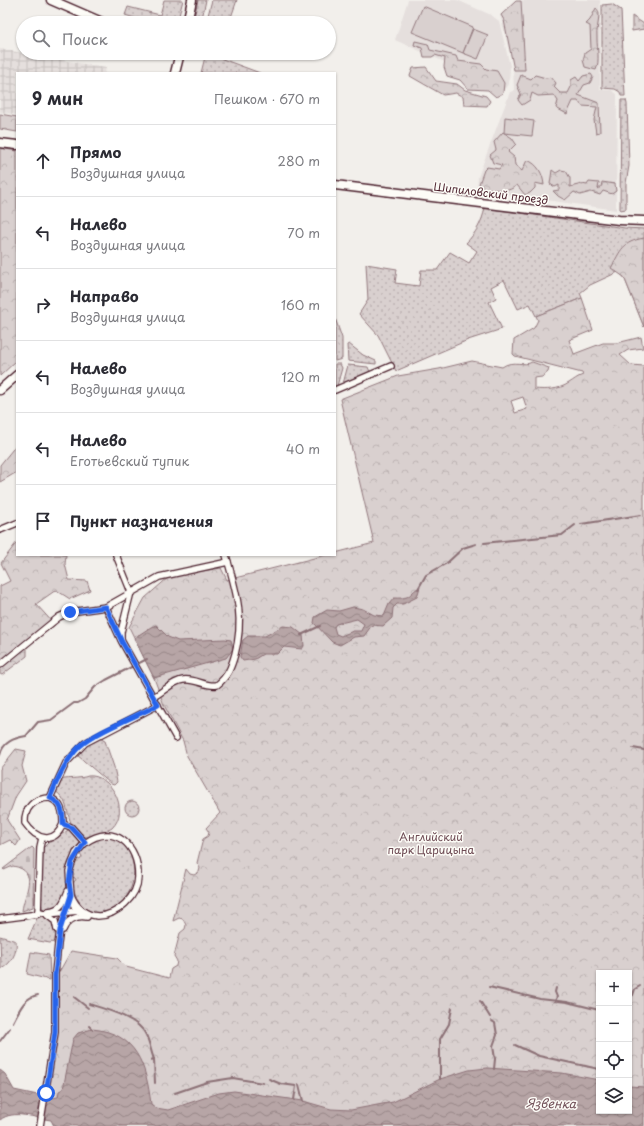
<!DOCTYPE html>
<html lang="ru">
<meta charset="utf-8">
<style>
body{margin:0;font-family:"Playpen Sans",sans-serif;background:#f2f2f3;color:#2b2b33}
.controls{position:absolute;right:12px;bottom:12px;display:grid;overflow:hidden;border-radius:0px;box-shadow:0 1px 3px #0004}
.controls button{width:36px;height:36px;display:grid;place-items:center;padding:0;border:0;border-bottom:1px solid #e1e1e2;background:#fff;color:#2b2b33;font:20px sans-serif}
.stop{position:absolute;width:12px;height:12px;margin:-9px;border:3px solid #2563eb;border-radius:50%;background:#fff}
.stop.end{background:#2563eb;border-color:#fff;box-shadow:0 1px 4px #0008}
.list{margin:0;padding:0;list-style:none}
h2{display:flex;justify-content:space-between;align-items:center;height:52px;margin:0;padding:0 16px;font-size:17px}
h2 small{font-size:13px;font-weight:400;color:#7c7c81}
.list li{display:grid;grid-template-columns:26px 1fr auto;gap:12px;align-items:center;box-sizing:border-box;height:72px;padding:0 16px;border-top:1px solid #e1e1e2}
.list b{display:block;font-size:15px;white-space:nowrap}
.list p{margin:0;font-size:13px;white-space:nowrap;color:#7c7c81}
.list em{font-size:13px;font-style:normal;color:#7c7c81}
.icon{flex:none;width:22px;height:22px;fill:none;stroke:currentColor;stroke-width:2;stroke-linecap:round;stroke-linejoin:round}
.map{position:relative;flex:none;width:644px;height:1126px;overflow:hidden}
.search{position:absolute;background:#fff;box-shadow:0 1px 3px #0004;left:16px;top:16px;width:320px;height:44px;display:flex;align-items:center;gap:10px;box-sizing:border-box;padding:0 14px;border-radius:22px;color:#7c7c81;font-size:15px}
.panel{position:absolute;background:#fff;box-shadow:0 1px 3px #0004;left:16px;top:72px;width:320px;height:484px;border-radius:0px}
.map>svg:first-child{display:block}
.built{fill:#e5dfdd}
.industrial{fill:url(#industrial-grid)}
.grass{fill:url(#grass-dots);stroke:#92787d}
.forest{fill:url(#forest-crowns);stroke:#92787d;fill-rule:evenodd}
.cemetery{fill:url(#cemetery-stones);stroke:#92787d}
.pitch{fill:#d9d0cf;stroke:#92787d}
.water{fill:url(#water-waves);stroke:#8b6f75;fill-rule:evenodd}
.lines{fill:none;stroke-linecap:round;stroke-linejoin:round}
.stream{stroke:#8b6f75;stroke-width:2}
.street-casing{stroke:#4a1f2b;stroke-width:8}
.secondary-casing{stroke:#4a1f2b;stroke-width:11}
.street{stroke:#fdfcf7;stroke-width:5.5}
.secondary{stroke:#fdfcf7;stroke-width:8}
.route{stroke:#2563eb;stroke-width:5}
.labels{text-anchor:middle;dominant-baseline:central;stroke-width:3;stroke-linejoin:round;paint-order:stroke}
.street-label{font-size:11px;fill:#4a1f2b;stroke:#fdfcf7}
.park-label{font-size:11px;fill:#6e4b54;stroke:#fdfcf7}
.water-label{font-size:12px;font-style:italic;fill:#704e56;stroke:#fdfcf7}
</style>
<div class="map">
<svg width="644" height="1126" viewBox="0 0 644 1126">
<defs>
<pattern id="industrial-grid" width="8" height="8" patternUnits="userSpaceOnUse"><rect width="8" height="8" fill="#e5dfdd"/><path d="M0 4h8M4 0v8" fill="none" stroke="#c6bfbe"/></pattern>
<pattern id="grass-dots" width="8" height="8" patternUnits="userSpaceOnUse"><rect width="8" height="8" fill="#d9d0cf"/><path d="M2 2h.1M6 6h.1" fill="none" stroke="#bcb2b2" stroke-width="1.8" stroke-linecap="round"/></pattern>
<pattern id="forest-crowns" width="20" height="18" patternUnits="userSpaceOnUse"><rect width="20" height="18" fill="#d9d0cf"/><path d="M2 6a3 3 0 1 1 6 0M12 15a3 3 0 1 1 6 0" fill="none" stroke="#bcb2b2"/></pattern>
<pattern id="cemetery-stones" width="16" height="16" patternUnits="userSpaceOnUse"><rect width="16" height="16" fill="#d9d0cf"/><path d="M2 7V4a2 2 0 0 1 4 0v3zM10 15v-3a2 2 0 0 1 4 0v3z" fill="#bcb2b2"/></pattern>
<pattern id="water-waves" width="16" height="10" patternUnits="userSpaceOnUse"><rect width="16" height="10" fill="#b7a5a6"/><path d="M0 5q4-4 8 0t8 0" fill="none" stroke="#978687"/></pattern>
</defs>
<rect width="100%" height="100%" fill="#f2efeb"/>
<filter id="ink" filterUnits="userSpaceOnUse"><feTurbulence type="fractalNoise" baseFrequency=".025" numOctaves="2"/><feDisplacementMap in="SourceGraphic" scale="8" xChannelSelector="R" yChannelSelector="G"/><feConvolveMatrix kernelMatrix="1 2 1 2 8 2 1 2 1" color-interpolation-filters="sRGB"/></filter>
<g filter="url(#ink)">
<g class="built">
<path d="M408,0H457L491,15L499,21L510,66L509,84L506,89L395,40Z"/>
<path d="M528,0H600V90H611L617,94L616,210L477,190L478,177L510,92L514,91L513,65L500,15L515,1Z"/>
</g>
<path class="industrial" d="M0,49L106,68L105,73H17V115L0,112Z"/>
<g class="grass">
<path d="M164,0H183L177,23H151L125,15L128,7L160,15Z"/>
<path d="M198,0H206L201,23H193Z"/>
<path d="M212,0H237L229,23H206Z"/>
<path d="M612,4L621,10L625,96H621L620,92L615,89L602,88V5Z"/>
<path d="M632,16L644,24V29L632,31Z"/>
<path d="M206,53L260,73H201Z"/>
<path d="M621,100H626L627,104L629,166L626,183V209L620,210Z"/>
<path d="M485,208L625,228L644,229V327L624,277L618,272L590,285L580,293L582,298L536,316L530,304L518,309L504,280L491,287L496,298L489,302L502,329L468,340L396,371L378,335L359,314L368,300L366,264L397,269L395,283L419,286L421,270H437L450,252L469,263L477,251L466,243C476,233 482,222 485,208Z"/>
<path d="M335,318L342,338V359L335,361Z"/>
<path d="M349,344L363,355L376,361V364L348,361L347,345Z"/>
<path d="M335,364H340L342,368L337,386L335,387Z"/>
<path d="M348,365L368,367L370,372L343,384Z"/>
<path d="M99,738L105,741L114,767L117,782L114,785L111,784L77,755L84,747Z"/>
<path d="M88,776C110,773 131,810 112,828C110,830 90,836 86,837C67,832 70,810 63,799C61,795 57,794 55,789C57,787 58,782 61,780C63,778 81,779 88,776Z"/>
<circle cx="132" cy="808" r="7"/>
<path d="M70,829L80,841C79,849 71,855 68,863C64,876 69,888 65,901L48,911L41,907L43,848L48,843Z"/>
<path d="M101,836C115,837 125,841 130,854C150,901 85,944 72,883L76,880L75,878L72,877L76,858L80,860L82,857L79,853L83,848Z"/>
<path d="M44,915L52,917L57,930L55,944L52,942L50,943L28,939L38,916Z"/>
<path d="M0,936L16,941C18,952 11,964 1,969Z"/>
</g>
<g class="forest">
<path d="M516,1H521L525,70H514L504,20L501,15Z"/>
<path d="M596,8C598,10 598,10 599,14C599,22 596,30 597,39C597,48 600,61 596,70L585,67L583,60L585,53L591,49L590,26L586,24L590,20Z"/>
<path d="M415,41L428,44L430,50L456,56L458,61L481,64L486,69L497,71L504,83L503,93L496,97L488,90L468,89L460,80L447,76L444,67L445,58L435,55L432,57H424L422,48L414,45Z"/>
<path d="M426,67L436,81L457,84L465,90L486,96L490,101L487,106L464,105L463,97L456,93L443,95L410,76L413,68Z"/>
<path d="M591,74L593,77L590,83L584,85L578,95L599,103L600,132L596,133L594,120L597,107L582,106L578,101H573L567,114L556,108L558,101L554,95L538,96L532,93L530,100L522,105L518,100L521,94L517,85L521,75L531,79L535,75L546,78L551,77L556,83L554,87L560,93H568L571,87V80L576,77L579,81L583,76Z"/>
<path d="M0,114L17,117V132L0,129Z"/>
<path d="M503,132L512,138L516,144L508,152L514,157L515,165L522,171L527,160C538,164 543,174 544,185L535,183V188L530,193L525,195L517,185C508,193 502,190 491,189C485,188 483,189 479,184L484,170L487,167L499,169L502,165L493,163L490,155L496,150L494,142Z"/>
<path d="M0,148L17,151V360L0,376Z"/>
<path d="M552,170L556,173L561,170L566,171L570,178V187L582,184L587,185L589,182L599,183L598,189L601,187L602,182L615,184L616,191L612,194L603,191L600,195L591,192L580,195L574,192L565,200L558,196L553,191L559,190V185L555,187L550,184Z"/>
<path d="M644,238V327L624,277L611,268C621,250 622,242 644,238Z"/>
<path d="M582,298L593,330L569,340L574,354L603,343H617L641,337L643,348L628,350L620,355L631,365L644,366V1117L483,1126H120L52,1098L51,1092L47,1091L53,1047L55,975L58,974L71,951L117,958L126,967L169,978L171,969L176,966L177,961L174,956L180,933L185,929L186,925L183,919L179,918L173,921L186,869L190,874L194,875L199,872L200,868L197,863L203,839L208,836L209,832L206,828L220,813L187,756L183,741L164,705L154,678L129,627L145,598L170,576L221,568L227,580L326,555H335V553L374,543L340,399L398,376L439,369L472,361L502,367C513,359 524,367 532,362L549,368L548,372L542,377L534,378V389C546,390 559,390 569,383C574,380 577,377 583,375L582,373L515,356L513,354L514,340L534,328L538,320L536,316ZM523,397L527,409L515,413L511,401ZM599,973H629V1111H599Z"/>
<path d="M17,444V472L0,482V465Z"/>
<path d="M17,542V555H66L65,564L69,580L87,581L90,590L70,599L56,590L36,604L55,625L27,647V656L2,675L0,674V586L10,581L1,563Z"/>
<path d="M16,749L26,751L22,766L26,781L16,796L7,820L20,840L16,846L10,840L0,845V769Z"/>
<path d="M31,952L49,955L50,980L27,974Z"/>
</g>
<path class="cemetery" d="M32,847L34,849L33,907L22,911C24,893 40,871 13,866L4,870L3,869Z"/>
<g class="pitch">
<path d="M423,6L473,27L463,53L412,32Z"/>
<path d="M473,29L488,35L478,59L463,53Z"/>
<path d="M505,117L534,121L532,136L504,133Z"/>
</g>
<g class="water">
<path d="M420,587L417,597L403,604H397L393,608L392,618L383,626L372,625L364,636L354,637L340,645L332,642L314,623L315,617L327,610L339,611L353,607L363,609L374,615L384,616L389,604L394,598C413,599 407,594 420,587ZM357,619L364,624L361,631H353L341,636L336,634L334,627L336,624Z"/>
<path d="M156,625L168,637L178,641L225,639L231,640L233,649L226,658L154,678L134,638L151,627Z"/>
<path d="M283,626L293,627L303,635L304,646L302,649L284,647L277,654H263L255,659L243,661L240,657L243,640L248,636H265Z"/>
<path d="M92,1029C137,1033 146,1065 151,1104L156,1108L168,1110L219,1093L234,1091L303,1101L331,1109L351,1110L393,1102L440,1079L469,1070L487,1068L562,1073L599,1080V1111H629V1086L644,1087V1126H54L51,1120C35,1118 13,1109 0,1120V1070L5,1074L14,1090L52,1098L58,1097L59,1091L63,1089L73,1039L78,1033Z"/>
</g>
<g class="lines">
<g class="stream">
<path d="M581,524L641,515"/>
<path d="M484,543L562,535L575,525"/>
<path d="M418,589L426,575L447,563L463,548L476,544"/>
<path d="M301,635L320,626"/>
<path d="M633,748L644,750"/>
<path d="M0,755C3,742 14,738 26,736L38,722L51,720L74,703H78L85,699L95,687L106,680L147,659"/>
<path d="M489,987L540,999L567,1002L599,1010"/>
<path d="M74,997L88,1008"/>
<path d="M629,998L633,995L635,989L640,986"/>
<path d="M480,1001L490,1017"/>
<path d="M555,1001L557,997L555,992L556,988"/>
<path d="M89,1004C105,1009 139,1018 146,1035C150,1043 151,1052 154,1059"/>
<path d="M492,1021L495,1023L497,1035L493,1046L495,1059"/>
<path d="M13,1022C19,1011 24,997 38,995"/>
<path d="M89,1026L92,1029"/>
<path d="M446,1029L449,1024L452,1008"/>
<path d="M0,1041L10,1028"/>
<path d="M515,1045L539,1056L599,1069"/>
<path d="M151,1060L154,1059L155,1083"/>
<path d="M494,1069L495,1059"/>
<path d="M269,1079L281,1084L296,1086L294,1100"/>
<path d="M440,1079V1039L446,1029"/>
<path d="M299,1085L303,1101"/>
<path d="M175,1093L207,1082L233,1078L263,1083"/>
</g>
<g class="street-casing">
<g id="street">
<path d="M335,390L391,366"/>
<path d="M0,530L17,523"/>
<path d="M116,555L131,592L121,632V639"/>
<path d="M106,607L122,642L176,738"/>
<path d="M0,665L59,617L70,612L106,607L159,577L228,562"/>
<path d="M153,697C163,692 173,681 183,680C195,678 205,687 217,685C228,676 231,668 235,654C245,617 236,591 226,555"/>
<path d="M50,798C34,798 24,808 25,823C36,839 54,846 63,824"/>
<path d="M68,891L75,908L87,917C76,915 67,920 63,930H57L55,921L47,915L48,911C61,910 64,902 68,891Z"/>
<path d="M71,895C76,907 84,915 98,916C117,916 138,896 138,877C139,845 114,822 85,843"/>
<path d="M38,911L47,914L79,911"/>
<path d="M0,919L38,914L40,847L42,838"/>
<path d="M40,1126L55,1032V973L58,944L60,930L71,895L69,871L76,853L85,843L71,827L63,824C63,812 62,803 50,798L66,763L85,743L158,705"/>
</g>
</g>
<g class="secondary-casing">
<g id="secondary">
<path d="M51,0L104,23"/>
<path d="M187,23L192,0"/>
<path d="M175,73L180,53"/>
<path d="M0,143L17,145"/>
<path d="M335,185L619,220L644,221"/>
<path d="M0,390L17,375"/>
</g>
</g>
<use href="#street" class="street"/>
<use href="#secondary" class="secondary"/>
</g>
</g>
<g class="lines" filter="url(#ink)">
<path class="route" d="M46,1093L55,1032V975L60,930L71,895L69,882L72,862L85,842L71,827L63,824C63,812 62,803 50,798C57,779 65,761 79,747C95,732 137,716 158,705L122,642L106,607L70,612"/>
</g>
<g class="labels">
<g class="street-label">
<text transform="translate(491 193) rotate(7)">Шипиловский проезд</text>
</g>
<g class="park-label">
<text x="431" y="836">Английский<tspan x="431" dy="13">парк Царицына</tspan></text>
</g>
<g class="water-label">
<text transform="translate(551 1103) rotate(1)">Язвенка</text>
</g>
</g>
</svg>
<div class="controls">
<button>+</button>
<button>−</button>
<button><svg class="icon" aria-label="locate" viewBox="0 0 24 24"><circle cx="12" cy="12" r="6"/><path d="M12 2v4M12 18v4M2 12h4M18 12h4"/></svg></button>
<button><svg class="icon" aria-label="layers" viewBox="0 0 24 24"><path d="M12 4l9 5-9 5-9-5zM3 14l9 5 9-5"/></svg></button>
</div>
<div class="stop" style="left:46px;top:1093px"></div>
<div class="stop end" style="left:70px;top:612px"></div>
<div class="search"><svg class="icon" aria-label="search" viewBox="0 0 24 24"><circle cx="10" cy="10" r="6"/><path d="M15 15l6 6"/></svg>Поиск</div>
<section class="panel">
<h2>9 мин<small>Пешком · 670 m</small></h2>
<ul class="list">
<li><svg class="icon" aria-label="ahead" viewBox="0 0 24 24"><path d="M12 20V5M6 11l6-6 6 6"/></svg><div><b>Прямо</b><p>Воздушная улица</p></div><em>280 m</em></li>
<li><svg class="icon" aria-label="left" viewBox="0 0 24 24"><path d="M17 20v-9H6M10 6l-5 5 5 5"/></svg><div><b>Налево</b><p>Воздушная улица</p></div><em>70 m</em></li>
<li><svg class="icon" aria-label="right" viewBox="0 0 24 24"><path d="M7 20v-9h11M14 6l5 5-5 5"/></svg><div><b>Направо</b><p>Воздушная улица</p></div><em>160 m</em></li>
<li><svg class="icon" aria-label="left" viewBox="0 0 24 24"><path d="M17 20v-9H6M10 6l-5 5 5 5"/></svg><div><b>Налево</b><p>Воздушная улица</p></div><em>120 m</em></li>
<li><svg class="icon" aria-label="left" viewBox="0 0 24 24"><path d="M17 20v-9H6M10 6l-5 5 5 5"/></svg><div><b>Налево</b><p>Еготьевский тупик</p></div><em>40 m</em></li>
<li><svg class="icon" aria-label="arrive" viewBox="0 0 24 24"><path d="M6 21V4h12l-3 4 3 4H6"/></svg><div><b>Пункт назначения</b></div></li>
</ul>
</section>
</div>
